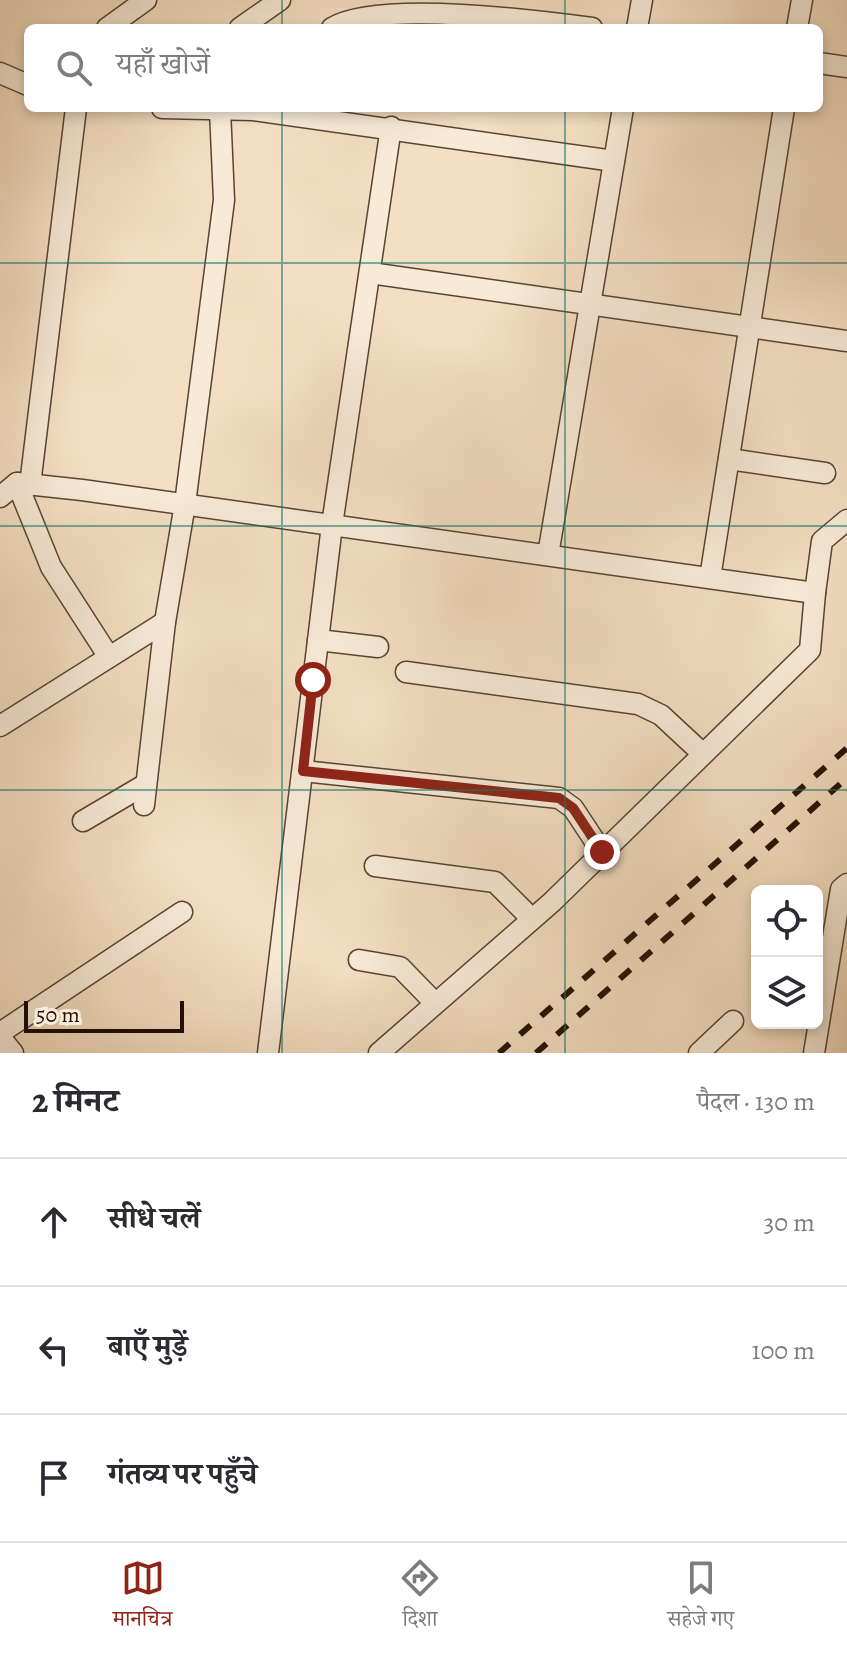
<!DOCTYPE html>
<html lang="hi">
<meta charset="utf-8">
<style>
body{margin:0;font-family:Alegreya,"Noto Serif Devanagari",serif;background:#f2f2f3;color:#2b2b33}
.controls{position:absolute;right:24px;bottom:24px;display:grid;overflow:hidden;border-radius:12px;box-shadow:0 4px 12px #0003}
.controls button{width:72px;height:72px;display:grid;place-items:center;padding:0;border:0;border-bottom:2px solid #e1e1e2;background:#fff;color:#2b2b33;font:40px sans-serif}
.scale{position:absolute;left:24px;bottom:20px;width:160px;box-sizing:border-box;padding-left:8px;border:4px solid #241104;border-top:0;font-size:22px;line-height:28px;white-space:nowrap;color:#241104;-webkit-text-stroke:6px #f7ead7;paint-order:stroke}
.stop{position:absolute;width:24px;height:24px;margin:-18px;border:6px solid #8f2418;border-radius:50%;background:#fff}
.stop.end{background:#8f2418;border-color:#fff;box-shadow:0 2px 8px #0008}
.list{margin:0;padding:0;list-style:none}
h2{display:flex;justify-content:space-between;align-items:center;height:104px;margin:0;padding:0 32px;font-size:34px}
h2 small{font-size:26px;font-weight:400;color:#7c7c81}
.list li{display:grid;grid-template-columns:52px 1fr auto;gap:24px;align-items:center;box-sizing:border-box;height:128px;padding:0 32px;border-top:2px solid #e1e1e2}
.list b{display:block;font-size:30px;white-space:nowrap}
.list em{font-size:26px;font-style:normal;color:#7c7c81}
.icon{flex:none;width:44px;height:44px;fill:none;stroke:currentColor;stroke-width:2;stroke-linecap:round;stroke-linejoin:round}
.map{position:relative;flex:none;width:847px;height:1053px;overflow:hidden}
.search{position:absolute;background:#fff;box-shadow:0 4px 12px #0003;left:24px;right:24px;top:24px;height:88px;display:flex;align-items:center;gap:20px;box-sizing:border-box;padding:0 28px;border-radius:12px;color:#7c7c81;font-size:30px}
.sheet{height:488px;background:#fff}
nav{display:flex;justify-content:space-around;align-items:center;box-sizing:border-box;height:112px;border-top:2px solid #e1e1e2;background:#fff;font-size:22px;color:#7c7c81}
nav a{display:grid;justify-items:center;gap:4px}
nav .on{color:#8f2418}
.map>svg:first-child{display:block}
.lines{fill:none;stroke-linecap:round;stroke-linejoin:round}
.street-casing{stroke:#584433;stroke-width:23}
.street{stroke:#f7ead7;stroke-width:20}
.rail{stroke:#241104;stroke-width:6;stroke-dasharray:14 14;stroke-linecap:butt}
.route{stroke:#8f2418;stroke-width:10}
.grid{fill:none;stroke:#0f766e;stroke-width:2;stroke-opacity:0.55}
</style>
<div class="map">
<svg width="847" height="1053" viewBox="0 0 847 1053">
<rect width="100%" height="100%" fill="#f3dec1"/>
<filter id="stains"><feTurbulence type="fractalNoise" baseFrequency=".0025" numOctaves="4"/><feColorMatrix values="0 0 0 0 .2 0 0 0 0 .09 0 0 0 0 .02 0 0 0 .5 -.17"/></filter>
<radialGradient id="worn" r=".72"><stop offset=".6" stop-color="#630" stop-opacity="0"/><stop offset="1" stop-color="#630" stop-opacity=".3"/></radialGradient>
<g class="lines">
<g class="street-casing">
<g id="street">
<path d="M107,28L146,0"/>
<path d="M240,28L280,0"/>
<path d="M332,28C377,0 533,20 592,28"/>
<path d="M637,28L642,0"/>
<path d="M797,28L802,0"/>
<path d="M819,63L847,67"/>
<path d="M0,73L28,85"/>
<path d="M162,108L253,110L614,161"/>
<path d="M370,273L847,341"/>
<path d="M729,459L825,473"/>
<path d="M17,483L51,567L109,657"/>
<path d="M30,485L76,108"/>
<path d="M0,497L17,483L82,490L815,593L810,650L552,902L379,1053"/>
<path d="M548,555L623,108"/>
<path d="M710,578L784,108"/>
<path d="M815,593L822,541L847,520"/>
<path d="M165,622L185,504L224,200L220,110"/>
<path d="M318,640L378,647"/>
<path d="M406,672L638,704L661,715L703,754"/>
<path d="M0,726L165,622L144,805"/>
<path d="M303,771L559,798L573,808L602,852"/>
<path d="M83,821L146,784"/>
<path d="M375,866L495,882L531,918"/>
<path d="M359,960L400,967L435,1003"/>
<path d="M0,1033L182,912"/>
<path d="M0,1037L13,1053"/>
<path d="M268,1053L332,525L391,127"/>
<path d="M699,1053L733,1021"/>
<path d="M814,1053L841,889L847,884"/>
</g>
</g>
<use href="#street" class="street"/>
<g class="rail">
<path d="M499,1053L847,748"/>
<path d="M536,1053L847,778"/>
</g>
</g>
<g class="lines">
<path class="route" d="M313,680L303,771L559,798L573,808L602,852"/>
</g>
<path class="grid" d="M282,0V28M565,0V28M282,108V1053M565,108V1053M0,263H847M0,526H847M0,790H847"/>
<rect width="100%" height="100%" filter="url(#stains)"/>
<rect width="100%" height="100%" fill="url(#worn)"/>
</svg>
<div class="controls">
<button><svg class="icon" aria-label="locate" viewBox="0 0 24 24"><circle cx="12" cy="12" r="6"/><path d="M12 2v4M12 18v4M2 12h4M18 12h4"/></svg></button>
<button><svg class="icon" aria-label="layers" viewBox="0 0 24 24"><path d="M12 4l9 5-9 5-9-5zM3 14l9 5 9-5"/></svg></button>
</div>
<div class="scale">50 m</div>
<div class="stop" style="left:313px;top:680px"></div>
<div class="stop end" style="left:602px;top:852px"></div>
<div class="search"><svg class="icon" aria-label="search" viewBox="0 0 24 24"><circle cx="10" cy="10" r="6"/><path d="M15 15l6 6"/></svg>यहाँ खोजें</div>
</div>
<section class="sheet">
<h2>2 मिनट<small>पैदल · 130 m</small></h2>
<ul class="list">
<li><svg class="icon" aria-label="ahead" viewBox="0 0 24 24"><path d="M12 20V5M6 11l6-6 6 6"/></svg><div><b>सीधे चलें</b></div><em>30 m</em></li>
<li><svg class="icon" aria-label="left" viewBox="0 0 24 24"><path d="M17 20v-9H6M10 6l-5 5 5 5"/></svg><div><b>बाएँ मुड़ें</b></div><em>100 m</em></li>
<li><svg class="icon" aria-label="arrive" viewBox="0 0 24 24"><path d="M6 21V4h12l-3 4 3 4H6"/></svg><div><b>गंतव्य पर पहुँचे</b></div></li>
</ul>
</section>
<nav>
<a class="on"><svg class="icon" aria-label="map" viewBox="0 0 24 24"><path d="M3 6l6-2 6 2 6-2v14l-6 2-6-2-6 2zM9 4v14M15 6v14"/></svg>मानचित्र</a>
<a><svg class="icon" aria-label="directions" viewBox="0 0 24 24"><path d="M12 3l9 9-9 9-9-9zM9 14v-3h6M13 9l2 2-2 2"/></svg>दिशा</a>
<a><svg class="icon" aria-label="saved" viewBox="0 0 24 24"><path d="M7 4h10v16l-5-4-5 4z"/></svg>सहेजे गए</a>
</nav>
